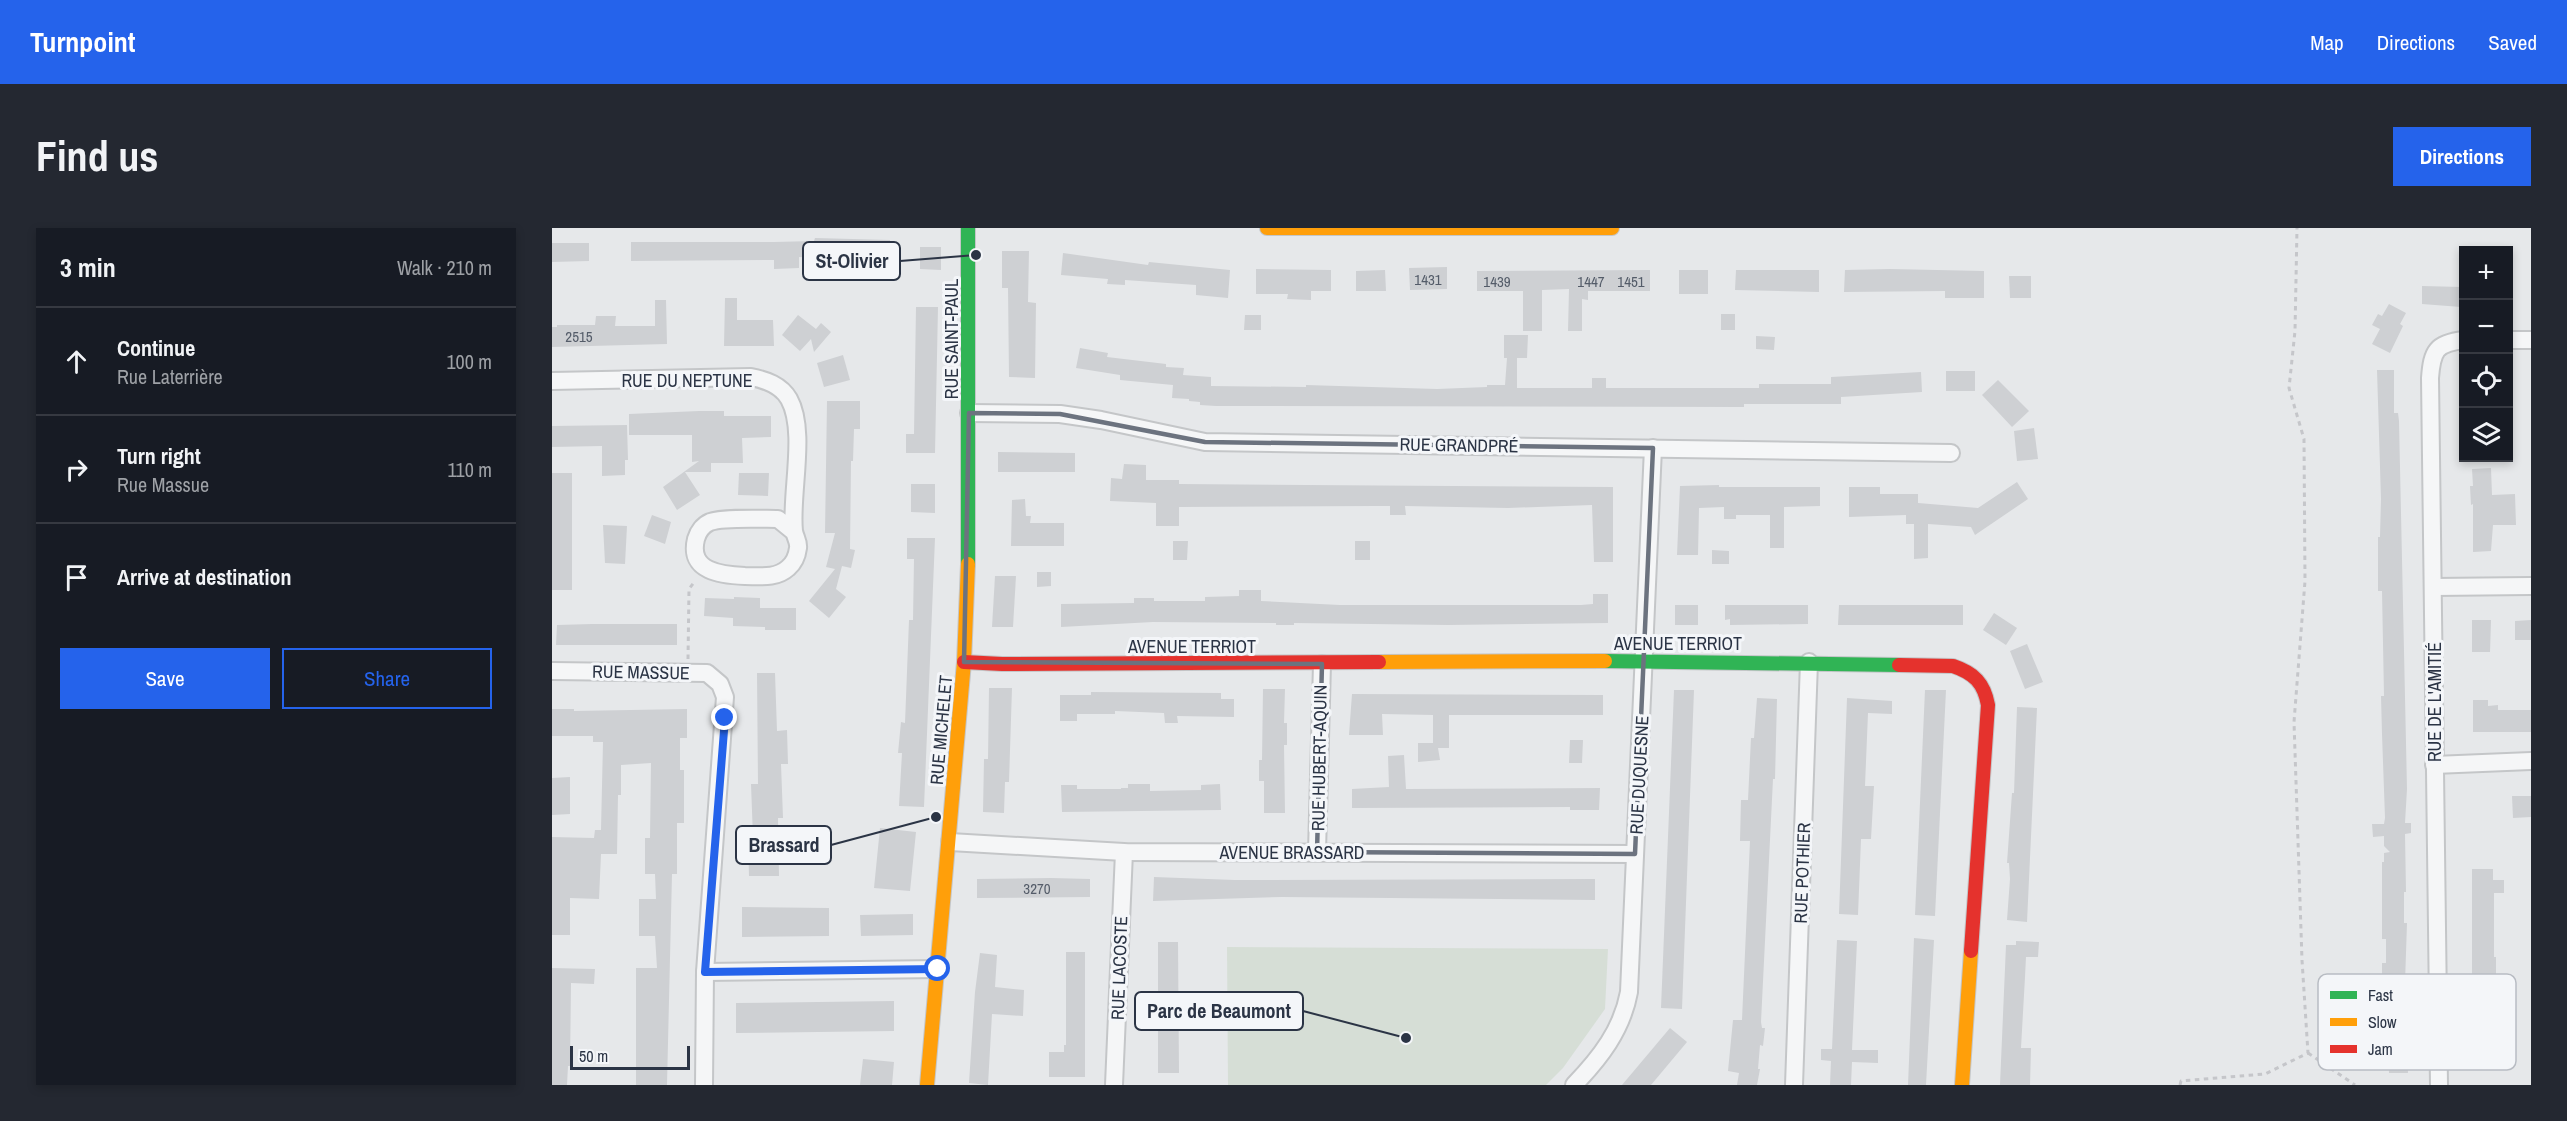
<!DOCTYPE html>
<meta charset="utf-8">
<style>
body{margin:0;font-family:"Archivo Narrow",sans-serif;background:#242831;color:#f1f3f6}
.controls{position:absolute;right:18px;top:18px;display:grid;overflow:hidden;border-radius:0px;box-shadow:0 3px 9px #0003}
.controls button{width:54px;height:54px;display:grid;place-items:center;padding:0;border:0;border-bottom:2px solid #363941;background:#171b24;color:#f1f3f6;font:30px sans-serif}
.scale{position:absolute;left:18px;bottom:15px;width:120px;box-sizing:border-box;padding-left:6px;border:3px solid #2b3445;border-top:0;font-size:16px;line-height:21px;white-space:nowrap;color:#2b3445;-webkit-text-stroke:4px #f4f6f9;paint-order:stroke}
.stop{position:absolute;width:18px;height:18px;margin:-14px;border:4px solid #2563eb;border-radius:50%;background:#fff}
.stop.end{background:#2563eb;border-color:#fff;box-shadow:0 2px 6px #0008}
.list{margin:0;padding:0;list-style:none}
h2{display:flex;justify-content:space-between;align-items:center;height:78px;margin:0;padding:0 24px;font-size:26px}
h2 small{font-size:20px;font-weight:400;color:#9ea1a6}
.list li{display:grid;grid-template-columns:39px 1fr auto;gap:18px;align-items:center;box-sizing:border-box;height:108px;padding:0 24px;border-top:2px solid #363941}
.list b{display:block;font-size:22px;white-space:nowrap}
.list p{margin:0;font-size:20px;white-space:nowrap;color:#9ea1a6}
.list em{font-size:20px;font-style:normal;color:#9ea1a6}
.actions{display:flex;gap:12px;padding:18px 24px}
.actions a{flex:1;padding:14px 0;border:2px solid #2563eb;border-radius:0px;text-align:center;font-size:21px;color:#2563eb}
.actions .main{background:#2563eb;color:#fff}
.icon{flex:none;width:33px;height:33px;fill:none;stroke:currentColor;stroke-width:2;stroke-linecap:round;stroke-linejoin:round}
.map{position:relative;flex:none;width:1979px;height:857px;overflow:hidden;border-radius:0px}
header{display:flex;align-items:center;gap:36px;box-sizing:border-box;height:84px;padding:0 30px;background:#2563eb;color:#fff}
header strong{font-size:28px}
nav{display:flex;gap:33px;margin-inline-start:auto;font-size:21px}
.intro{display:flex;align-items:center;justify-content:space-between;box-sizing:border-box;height:144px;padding:0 36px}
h1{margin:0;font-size:42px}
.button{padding:15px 27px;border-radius:0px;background:#2563eb;color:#fff;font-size:21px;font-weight:700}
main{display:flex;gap:36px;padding:0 36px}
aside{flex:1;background:#171b24;border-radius:0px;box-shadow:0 3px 9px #0003}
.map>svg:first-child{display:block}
.green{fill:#d6ded6}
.building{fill:#ced0d3}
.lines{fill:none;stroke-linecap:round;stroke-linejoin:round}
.street-casing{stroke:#c4c6c8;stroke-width:20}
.fast-casing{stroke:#c4c6c8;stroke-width:16}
.slow-casing{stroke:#c4c6c8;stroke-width:16}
.jam-casing{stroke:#c4c6c8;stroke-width:16}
.path{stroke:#c5c6ca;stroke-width:3;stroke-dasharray:4.5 4.5;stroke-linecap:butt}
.street{stroke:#f5f6f7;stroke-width:16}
.fast{stroke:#30b455;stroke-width:14}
.slow{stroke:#ff9f0a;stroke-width:14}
.jam{stroke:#e5322d;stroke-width:14}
.route{stroke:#2563eb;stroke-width:8}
.marked{fill:none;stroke:#6c737f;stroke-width:4.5;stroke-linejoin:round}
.labels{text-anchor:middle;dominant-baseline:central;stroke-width:6;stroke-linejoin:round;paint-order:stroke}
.number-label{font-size:15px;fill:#545c69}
.street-label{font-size:18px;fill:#2b3445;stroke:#f4f6f9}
.key{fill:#f4f6f9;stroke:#b8bcc3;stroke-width:1.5}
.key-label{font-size:16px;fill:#2b3445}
.leader{fill:none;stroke:#2b3445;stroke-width:2}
.callout-dot{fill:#2b3445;stroke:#f4f6f9;stroke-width:2}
.callout{fill:#f4f6f9;stroke:#2b3445;stroke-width:2}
.callout-label{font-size:20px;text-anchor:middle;font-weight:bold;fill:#2b3445}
</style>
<header>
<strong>Turnpoint</strong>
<nav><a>Map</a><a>Directions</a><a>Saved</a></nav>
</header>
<div class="intro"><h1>Find us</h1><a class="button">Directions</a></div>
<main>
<aside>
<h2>3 min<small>Walk · 210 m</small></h2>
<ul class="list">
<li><svg class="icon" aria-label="ahead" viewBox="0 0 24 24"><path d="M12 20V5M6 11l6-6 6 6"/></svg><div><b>Continue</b><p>Rue Laterrière</p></div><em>100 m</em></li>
<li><svg class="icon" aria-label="right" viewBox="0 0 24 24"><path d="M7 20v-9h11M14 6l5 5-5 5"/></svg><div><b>Turn right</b><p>Rue Massue</p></div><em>110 m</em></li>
<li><svg class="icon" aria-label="arrive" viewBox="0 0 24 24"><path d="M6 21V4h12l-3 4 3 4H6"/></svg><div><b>Arrive at destination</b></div></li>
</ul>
<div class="actions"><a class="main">Save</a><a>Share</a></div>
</aside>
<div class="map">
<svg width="1979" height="857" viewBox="0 0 1979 857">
<rect width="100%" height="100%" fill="#e6e8ea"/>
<path class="green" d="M675,719L1056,721L1053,781L1011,840L994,857H676Z"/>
<g class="building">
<path d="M263,10L338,12V33H298L247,29V40L222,41V32L79,33V14H222L262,13Z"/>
<path d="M0,15H37V33L0,34Z"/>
<path d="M368,19H389V42L368,41Z"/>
<path d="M450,23H477L476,74L484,75L483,150L457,149L456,60H450Z"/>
<path d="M511,25L596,37L597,34L678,42L676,70L644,67V57L573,52V57L555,56L556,51L509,47Z"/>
<path d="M895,39V61L858,62L857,40Z"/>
<path d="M704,41L779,42V63H759V72L735,71L736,66H704Z"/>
<path d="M1338,41L1432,43V70H1393V63L1292,64L1293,42Z"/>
<path d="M833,42L834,63H804V43Z"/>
<path d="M1098,42V63H1036V72L1030,71V103H1016L1017,61L990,62V103H971V63H925V43Z"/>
<rect x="1127" y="42" width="29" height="24"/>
<path d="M1184,42H1267V64L1183,62Z"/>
<path d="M1457,48H1479V70H1458Z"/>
<path d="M1870,58L1910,59L1909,79L1870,76Z"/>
<path d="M173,70H185V92H221L222,118H172Z"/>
<path d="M103,72H114L115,116L0,119V99H5V97H43L44,88H64L63,98H103Z"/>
<path d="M1837,76L1854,85L1848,96L1851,98L1838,125L1820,116L1828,101L1820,97L1826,86L1830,88Z"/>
<path d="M364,79H386L383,225H354V206H362Z"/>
<rect x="1169" y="86" width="14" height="16"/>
<path d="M246,87L264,101L269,95L279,104L262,124L259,111L248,123L230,107Z"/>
<path d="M693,87H709V102H692Z"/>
<path d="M952,107H976L975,130H965V160H1040V150H1054V160H1207V156H1279V149L1369,144L1370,164L1289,169V176H1192V179L664,178L648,177V174L637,173V171L620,170L621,157L568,152V147L524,140L528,120L556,125L555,129L614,136V139L632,140L631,147L659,149V158L754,159V157L885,161L935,159V157H953L955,130H952Z"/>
<path d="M1204,108L1223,109L1222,122L1204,121Z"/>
<path d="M291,127L298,152L272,159L265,135Z"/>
<path d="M1825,142H1842V185H1846L1847,193L1855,561L1853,595H1859V605L1853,606L1854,664H1852V695H1855L1853,755L1856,845H1837L1835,774H1832V749H1830V735H1834V711H1830V634H1832V625L1838,624L1832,618V608L1821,609L1820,596H1832L1833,590L1830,506L1829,468H1832L1830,363H1826V309H1828L1829,271Z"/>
<rect x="1394" y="143" width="29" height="20"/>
<path d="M1446,152L1477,183L1460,199L1430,167Z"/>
<path d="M275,173H308V201H302L301,233H299L298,321L303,322L299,340L290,338L284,361L294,369L277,390L257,373L283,341L274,339L283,305H273Z"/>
<path d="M147,183H172V188H219V209L190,210L191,235H159V244H133L148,267L125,282L111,259L147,233L140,234V207H77V186Z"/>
<path d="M75,197L76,232H73V247L50,248V218L0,219V198Z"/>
<path d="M1482,200L1486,231L1465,233L1462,203Z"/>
<path d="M446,224L523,225V244H446Z"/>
<path d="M572,236L594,237V252H627V256L1061,259V334H1042L1040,277L956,280L853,278L854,287H838V278H823L627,279V298H604V275L558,273L559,250L570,251Z"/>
<path d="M1939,240L1940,267L1963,266L1964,297H1941L1939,323L1921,324V276L1919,277L1918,258H1921L1920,241Z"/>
<rect x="0" y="245" width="20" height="117"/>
<path d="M187,245H217L216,268L186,267Z"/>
<path d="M1465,254L1476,271L1423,307L1419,299L1376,296V330L1362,331V296H1354V287L1297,289V259H1328V266H1366V275L1426,280Z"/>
<path d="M359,256H383V285L359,284Z"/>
<path d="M1167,257V259H1268V278L1232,279V320H1218V287H1184V291H1172V279L1147,280L1146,327H1125L1128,258Z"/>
<path d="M473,271L474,288H479L478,295H512V318H459L460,272Z"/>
<path d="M100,287L119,294L113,316L92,308Z"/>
<path d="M51,297L75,298L73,336L53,335Z"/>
<path d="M355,310H383L372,579L347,578L350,525H346L349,494L353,495L357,392H361L362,331H355Z"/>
<path d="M621,313H636L635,332H621Z"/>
<rect x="803" y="313" width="15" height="19"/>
<path d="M1160,322L1177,323V336H1160Z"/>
<path d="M485,344H499V358L485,359Z"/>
<path d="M443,348H464L461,399H440Z"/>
<path d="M687,362H709V373L788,377H1029L1041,376V366H1056V395L896,397L742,395V397H724V395L601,394L509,399V376L582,375V370H602V373H653V369L687,368Z"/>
<path d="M182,369L208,370V380H244V402H213V399L181,398V390L152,388L153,370L182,371Z"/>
<rect x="1123" y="377" width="23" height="20"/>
<path d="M1173,377H1256V396L1178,397V391L1173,392Z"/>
<path d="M1287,377H1411V397H1286Z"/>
<path d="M1442,385L1465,400L1454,417L1431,402Z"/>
<path d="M1920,392H1939L1938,424H1920Z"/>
<path d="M1979,392V412H1963V393Z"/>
<path d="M40,396H125V417H4L5,397Z"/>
<path d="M1475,416L1491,454L1473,461L1458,423Z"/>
<path d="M205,445H223L225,503L235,502L236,536H229L231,590H226L227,648H197L196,610H201L199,556H206Z"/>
<path d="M437,460H460L457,554H453L452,585L431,584L432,531H436Z"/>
<path d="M711,461H733L732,495H735V517H732L733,585H712V553H707V532H710Z"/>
<path d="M1122,462H1142L1130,781L1109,780Z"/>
<path d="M1373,462H1394L1383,688L1363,687Z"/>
<path d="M539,464L669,465V471H682V489L625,488L626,495H613L612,485L563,483V486H525V493H508V467H539Z"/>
<path d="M800,466L1051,467V487H897V520H886L888,532L866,534V515H881V487L830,486L831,507H797Z"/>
<path d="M1205,470L1225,471L1223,551H1221L1209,794L1210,800H1213L1211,818L1208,817L1206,841H1208L1205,857H1185L1187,845L1176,843L1181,792H1190L1198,613H1188L1189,572H1196L1199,510H1202Z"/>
<path d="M1295,470L1340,473V486L1316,485L1313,558H1322L1319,611H1309L1306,687L1287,686Z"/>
<path d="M1921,472H1936V478L1946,477V482H1979V504H1921Z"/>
<path d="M1465,479L1485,480L1475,694L1455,692L1458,651L1457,635H1455L1460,565H1462Z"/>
<path d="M0,481H22V483L135,481V510H128V542H132V595H125V646H120L115,857H84V740H105L103,708H87V671H104L103,646H93V610H98L99,535L69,537V567H66L65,626H49L47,671L18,670V707H0V609L42,610L43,602H49L51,514H41V508H0Z"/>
<path d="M1018,512H1031L1030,535H1017Z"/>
<path d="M852,527L854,561L1048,560L1047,582H1018V579L800,580V561L837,559L836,528Z"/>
<path d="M18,549V586L0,587V550Z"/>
<path d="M576,556H598V563L649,562V557L668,556L669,582L510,584L509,557H525V561H569V560H576Z"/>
<path d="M1960,568H1979V589L1961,590Z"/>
<path d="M328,600L364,604L358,663L322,660Z"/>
<path d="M1920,641H1941V652H1952V665H1942V729H1944V778L1947,777L1948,840L1926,841L1920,756Z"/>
<path d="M602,649L683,652L1043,651V672L730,669L601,673Z"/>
<path d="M499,650L538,651V669L425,670V651Z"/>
<path d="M190,679L277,680V708L190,709Z"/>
<path d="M361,686V707L309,708L308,687Z"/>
<path d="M1362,710L1382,712L1374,857H1356Z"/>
<path d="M1285,712L1305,713L1300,822H1326V835L1300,834L1299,857H1278L1279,833L1269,832V821H1280Z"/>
<path d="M1464,713L1487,714L1486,729H1474L1473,749L1469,820H1479L1478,857H1448L1454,717H1464Z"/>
<path d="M606,714H626L627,845H606Z"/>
<path d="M514,724H533V849H497V824H512V817H514Z"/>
<path d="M428,725L445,727L443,759L472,762L471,788L440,786L436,857L417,855L423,764Z"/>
<path d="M0,740L43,741L42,756L19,755L18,838H16L15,857H0Z"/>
<path d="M342,773V803L184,805V775Z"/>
<path d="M1118,800L1135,814L1099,857H1070Z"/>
<path d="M311,831L342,834L340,857H308Z"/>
</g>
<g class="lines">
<g class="street-casing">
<g id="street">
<path d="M1956,112H1979"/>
<path d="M0,153L199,149C214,152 229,157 237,171C255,203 238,267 242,303C243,309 247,314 246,320C245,328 242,335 236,340C224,351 207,348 193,348C170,347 136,344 144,311C146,304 151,297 158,294C171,289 211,291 226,291L242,304"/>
<path d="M417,185L508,186L549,192L653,214L1399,225"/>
<path d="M1882,359L1979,358"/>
<path d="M0,443L155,445L168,456L173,469L153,744L152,857"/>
<path d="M1882,537L1979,533"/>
<path d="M398,614L572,624L1083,626"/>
<path d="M765,624L770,436"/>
<path d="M153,744L386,741"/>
<path d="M562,857L572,624"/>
<path d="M1022,857C1048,830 1070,802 1077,764L1101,220"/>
<path d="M1242,857L1257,434"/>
<path d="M1887,857L1878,150C1880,123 1884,115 1912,112"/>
</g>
</g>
<g class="fast-casing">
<g id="fast">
<path d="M416,336V0"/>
<path d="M1053,433L1347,437"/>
</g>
</g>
<g class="slow-casing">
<g id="slow">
<path d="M715,0H1060"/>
<path d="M827,434L1053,433"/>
<path d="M375,857L412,434L416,336"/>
<path d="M1410,857L1419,723"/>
</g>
</g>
<g class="jam-casing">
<g id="jam">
<path d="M412,434L450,436L827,434"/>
<path d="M1347,437L1401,438C1422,445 1432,455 1436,477L1419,723"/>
</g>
</g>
<g class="path">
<path d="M136,431L137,361L143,353"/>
<path d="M1756,825L1803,857"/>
<path d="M1628,857L1629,853L1713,846L1756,825L1750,732L1742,494L1753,353L1752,211L1737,160L1743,103L1745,0"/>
</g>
<use href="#street" class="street"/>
<use href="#fast" class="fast"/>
<use href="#slow" class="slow"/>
<use href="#jam" class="jam"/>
</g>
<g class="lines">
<path class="route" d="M173,490L153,744L386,741"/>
</g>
<path class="marked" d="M417,185L508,186L653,214L1101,220L1083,626L765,624L770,436L412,434Z"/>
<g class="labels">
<g class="number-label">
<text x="876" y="51">1431</text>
<text x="945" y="53">1439</text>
<text x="1039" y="53">1447</text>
<text x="1079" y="53">1451</text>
<text x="27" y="108">2515</text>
<text x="485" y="660">3270</text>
</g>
<g class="street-label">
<text transform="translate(399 111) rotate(-90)">RUE SAINT-PAUL</text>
<text x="135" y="152">RUE DU NEPTUNE</text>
<text transform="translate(907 217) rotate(1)">RUE GRANDPRÉ</text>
<text x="1126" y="415">AVENUE TERRIOT</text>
<text x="640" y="418">AVENUE TERRIOT</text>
<text transform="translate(89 444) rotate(1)">RUE MASSUE</text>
<text transform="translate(1882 474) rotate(-90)">RUE DE L'AMITIÉ</text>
<text transform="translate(389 502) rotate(-85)">RUE MICHELET</text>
<text transform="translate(767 530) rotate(-89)">RUE HUBERT-AQUIN</text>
<text transform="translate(1087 547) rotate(-87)">RUE DUQUESNE</text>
<text x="740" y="624">AVENUE BRASSARD</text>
<text transform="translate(1250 645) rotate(-88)">RUE POTHIER</text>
<text transform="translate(567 740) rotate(-88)">RUE LACOSTE</text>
</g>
</g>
<rect x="1766" y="746" width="198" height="96" rx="9" class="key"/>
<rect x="1778" y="763" width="27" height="8" fill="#30b455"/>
<rect x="1778" y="790" width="27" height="8" fill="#ff9f0a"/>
<rect x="1778" y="817" width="27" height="8" fill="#e5322d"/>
<g class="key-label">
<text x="1816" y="773">Fast</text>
<text x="1816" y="800">Slow</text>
<text x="1816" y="827">Jam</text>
</g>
<path class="leader" d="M424 27L348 33M384 589L279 617M854 810L751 783"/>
<g class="callout-dot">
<circle cx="424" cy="27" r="6"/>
<circle cx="384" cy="589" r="6"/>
<circle cx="854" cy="810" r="6"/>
</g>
<g class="callout">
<rect x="251" y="14" width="97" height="38" rx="6"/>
<rect x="184" y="598" width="95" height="38" rx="6"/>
<rect x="583" y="764" width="168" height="38" rx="6"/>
</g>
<g class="callout-label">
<text x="300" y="40">St-Olivier</text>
<text x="232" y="624">Brassard</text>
<text x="667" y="790">Parc de Beaumont</text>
</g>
</svg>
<div class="controls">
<button>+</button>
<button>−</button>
<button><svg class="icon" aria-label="locate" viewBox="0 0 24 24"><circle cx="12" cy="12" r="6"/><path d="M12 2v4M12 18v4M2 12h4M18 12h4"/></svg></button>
<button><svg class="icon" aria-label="layers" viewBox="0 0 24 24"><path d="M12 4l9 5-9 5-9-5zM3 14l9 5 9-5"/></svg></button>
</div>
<div class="scale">50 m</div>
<div class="stop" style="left:386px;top:741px"></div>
<div class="stop end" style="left:173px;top:490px"></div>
</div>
</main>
